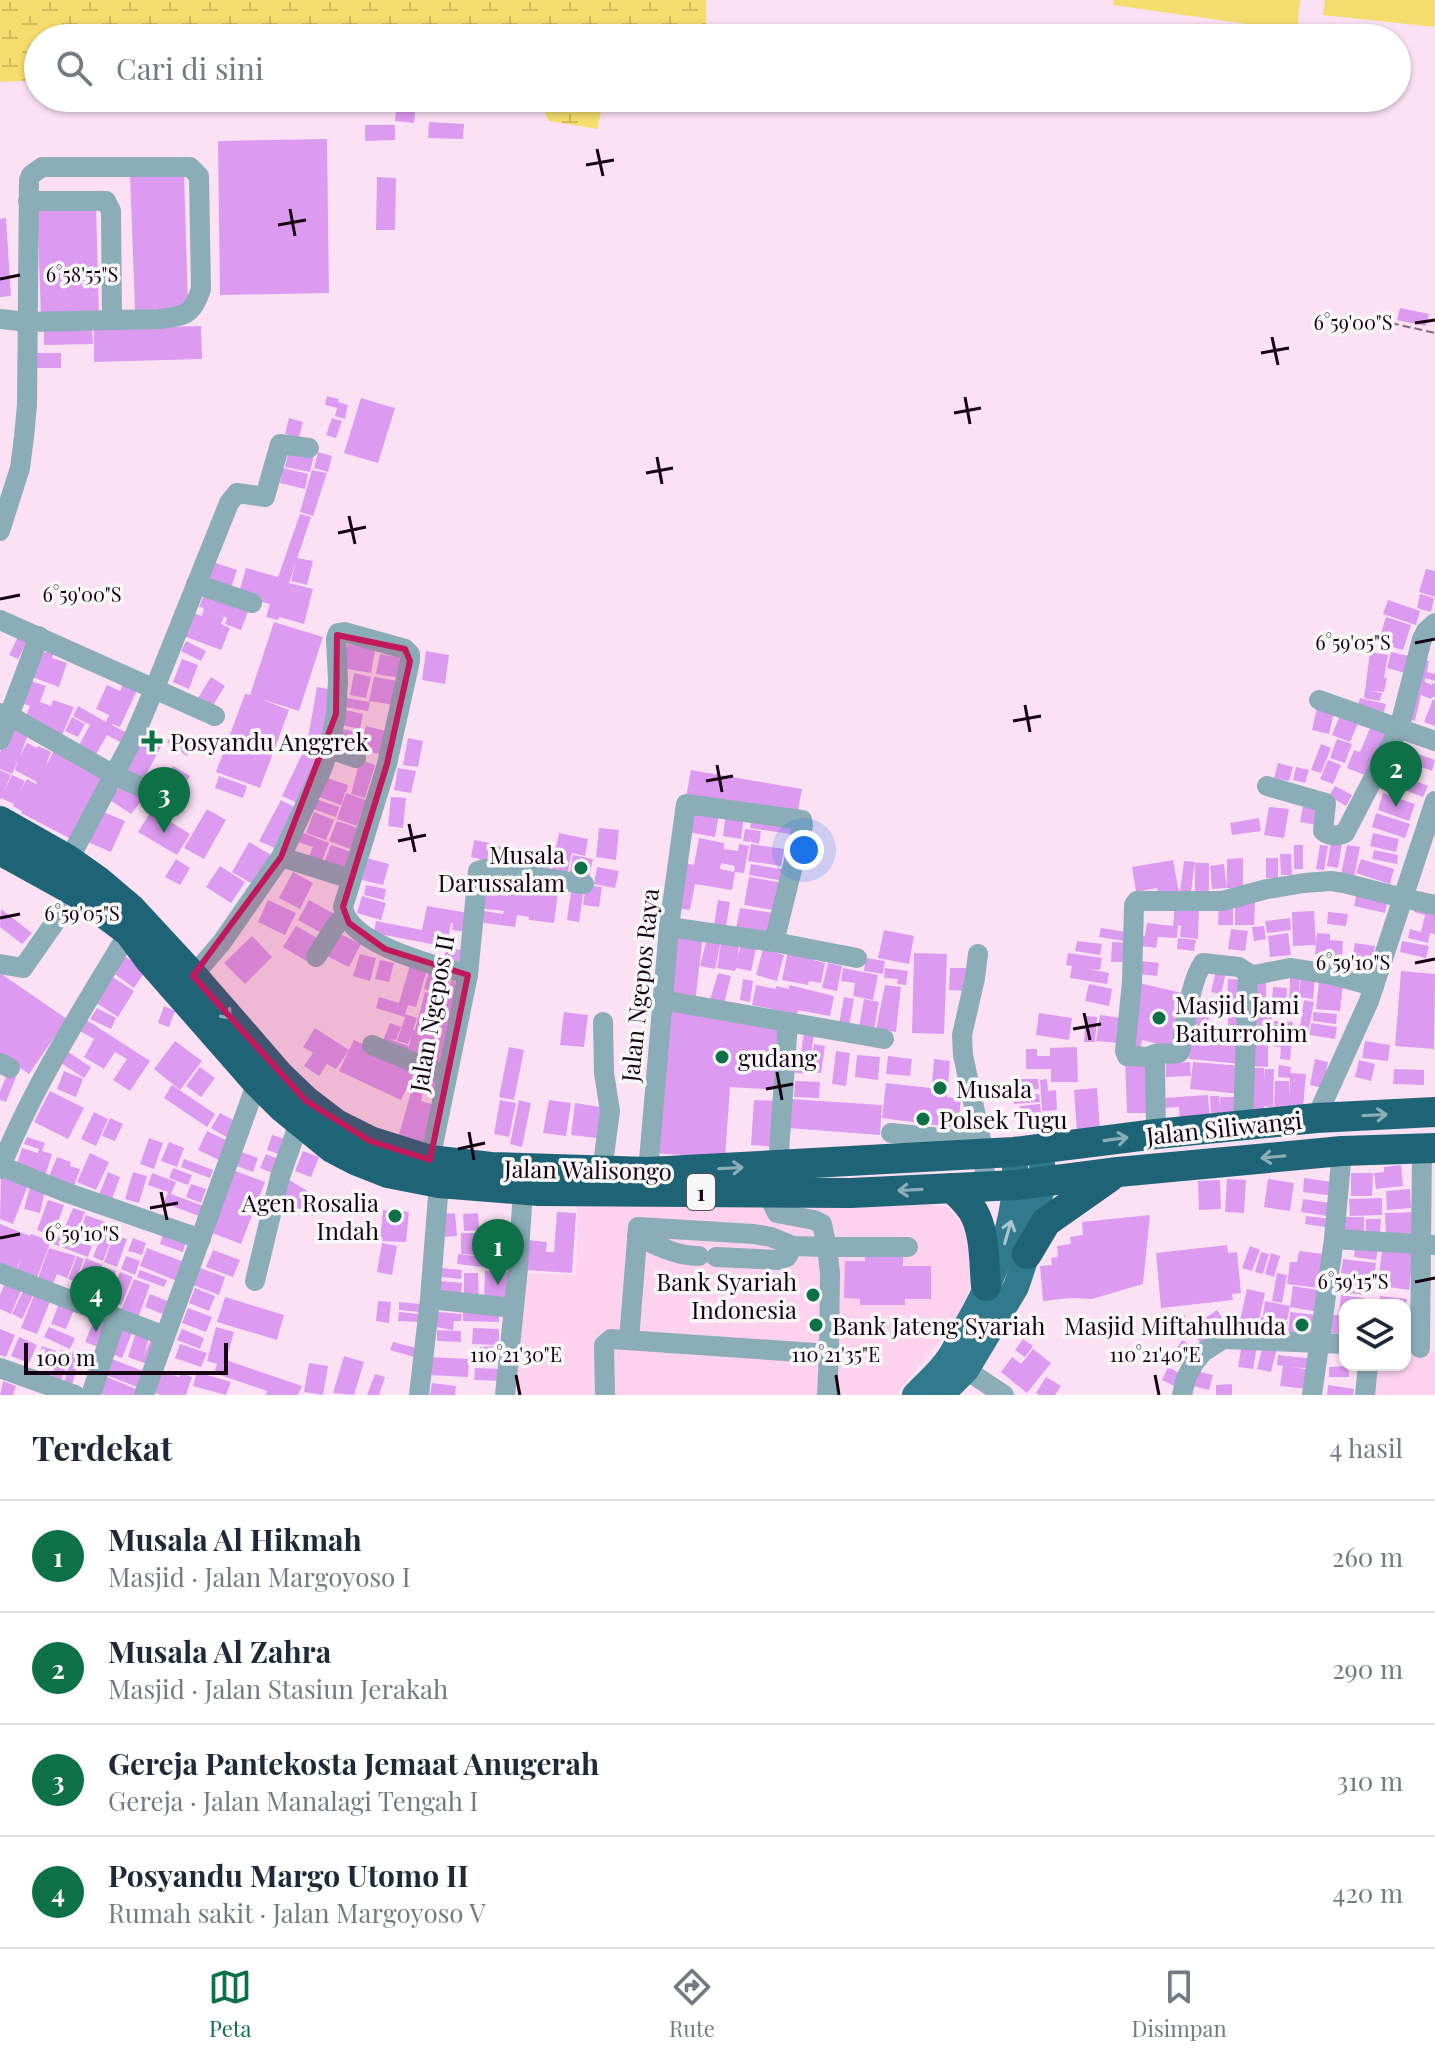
<!DOCTYPE html>
<html lang="id">
<meta charset="utf-8">
<style>
body{margin:0;font-family:"Playfair Display",serif;background:#f2f2f3;color:#1f2937}
.controls{position:absolute;right:24px;bottom:24px;display:grid;overflow:hidden;border-radius:16px;box-shadow:0 2px 6px #0004}
.controls button{width:72px;height:72px;display:grid;place-items:center;padding:0;border:0;border-bottom:2px solid #e0e1e3;background:#fff;color:#1f2937;font:40px sans-serif}
.scale{position:absolute;left:24px;bottom:20px;width:204px;box-sizing:border-box;padding-left:8px;border:4px solid #170412;border-top:0;font-size:22px;line-height:28px;white-space:nowrap;color:#170412;-webkit-text-stroke:6px #f7f7f7;paint-order:stroke}
.you{position:absolute;left:804px;top:850px;width:28px;height:28px;margin:-20px;border:6px solid #fff;border-radius:50%;background:#1a73e8;box-shadow:0 0 0 12px #1a73e833}
.badge{display:grid;place-items:center;width:52px;height:52px;border-radius:50%;background:#0e7047;color:#fff;font-size:26px;font-weight:700}
.pin{position:absolute;translate:-50% -66px;filter:drop-shadow(0 2px 4px #0008)}
.pin::after{content:'';position:absolute;top:42px;width:28px;height:24px;background:inherit;clip-path:polygon(0 0,100% 0,50% 100%)}
.list{margin:0;padding:0;list-style:none}
h2{display:flex;justify-content:space-between;align-items:center;height:104px;margin:0;padding:0 32px;font-size:34px}
h2 small{font-size:26px;font-weight:400;color:#747a83}
.list li{display:grid;grid-template-columns:52px 1fr auto;gap:24px;align-items:center;box-sizing:border-box;height:112px;padding:0 32px;border-top:2px solid #e0e1e3}
.list b{display:block;font-size:30px;white-space:nowrap}
.list p{margin:0;font-size:26px;white-space:nowrap;color:#747a83}
.list em{font-size:26px;font-style:normal;color:#747a83}
.icon{flex:none;width:44px;height:44px;fill:none;stroke:currentColor;stroke-width:2;stroke-linecap:round;stroke-linejoin:round}
.map{position:relative;flex:none;width:1435px;height:1395px;overflow:hidden}
.search{position:absolute;background:#fff;box-shadow:0 2px 6px #0004;left:24px;right:24px;top:24px;height:88px;display:flex;align-items:center;gap:20px;box-sizing:border-box;padding:0 28px;border-radius:44px;color:#747a83;font-size:30px}
.sheet{height:552px;background:#fff}
nav{display:flex;justify-content:space-around;align-items:center;box-sizing:border-box;height:112px;border-top:2px solid #e0e1e3;background:#fff;font-size:22px;color:#747a83}
nav a{display:grid;justify-items:center;gap:4px}
nav .on{color:#0e7047}
.map>svg:first-child{display:block}
.built{fill:#fcd2ef}
.green{fill:#f4dd6c}
.wetland{fill:url(#wetland-marsh)}
.building{fill:#dc9bf0}
.lines{fill:none;stroke-linecap:round;stroke-linejoin:round}
.path{stroke:#846e7e;stroke-width:2;stroke-dasharray:8 4;stroke-linecap:butt}
.minor{stroke:#8badb8;stroke-width:20}
.major{stroke:#31798c;stroke-width:26}
.highway{stroke:#1f6476;stroke-width:30}
.oneway{stroke:#8baeb6}
.oneway2{stroke:#a8c5cc}
.marked{fill:#c2185b;fill-opacity:0.2;stroke:#c2185b;stroke-width:6;stroke-linejoin:round}
.ticks{fill:none;stroke:#170412;stroke-width:3}
.poi-dot{fill:#0e7047;stroke:#f7f7f7;stroke-width:3}
.labels{text-anchor:middle;dominant-baseline:central;stroke-width:7;stroke-linejoin:round;paint-order:stroke}
.shield{fill:#f7f7f7;stroke:#5a4d57;stroke-width:2}
.shield-label{font-size:22px;font-weight:bold;fill:#170412}
.poi-label{font-size:24px;fill:#170412;stroke:#f7f7f7;text-anchor:start}
.street-label{font-size:24px;fill:#170412;stroke:#f7f7f7}
.ticks-label{font-size:20px;text-anchor:middle;fill:#170412;stroke:#f7f7f7;stroke-width:7;stroke-linejoin:round;paint-order:stroke}
</style>
<div class="map">
<svg width="1435" height="1395" viewBox="0 0 1435 1395">
<defs>
<pattern id="wetland-marsh" width="20" height="14" patternUnits="userSpaceOnUse" patternTransform="scale(2)"><rect width="20" height="14" fill="#f4dd6c"/><path d="M1 5h8M5 5V1M11 12h8M15 12V8" fill="none" stroke="#d0bc5d"/></pattern>
</defs>
<rect width="100%" height="100%" fill="#fbe1f3"/>
<g class="built">
<path d="M578,1201L921,1203L949,1208L963,1225L974,1251V1280L956,1320L896,1395H514L521,1273L576,1275Z"/>
<path d="M1405,1349L1435,1352V1395H1370L1374,1365H1405Z"/>
</g>
<g class="green">
<path d="M1114,0H1300L1297,31L1113,5Z"/>
<path d="M1325,0H1435V27L1323,15Z"/>
</g>
<g class="wetland">
<path d="M0,0H706V25L702,33L683,38H38V80L0,82Z"/>
<path d="M288,98H385L381,107C352,116 317,103 288,98Z"/>
<path d="M542,98H604L598,126L597,129L549,121L546,116Z"/>
</g>
<g class="building">
<path d="M397,102L416,104L414,123L395,121Z"/>
<path d="M429,122L464,124L463,139L428,138Z"/>
<path d="M365,125H395V140L365,141Z"/>
<path d="M327,139L329,293L220,295L218,141Z"/>
<path d="M184,173L188,308L135,310L130,175Z"/>
<path d="M377,177L396,178L395,230H376Z"/>
<path d="M96,204L99,315L41,317L37,205Z"/>
<path d="M6,218L11,296L0,297V219Z"/>
<path d="M1400,308L1429,314L1426,326L1397,320Z"/>
<path d="M201,326L202,359L94,362V329Z"/>
<path d="M44,327H92L93,344L44,345Z"/>
<rect x="37" y="353" width="24" height="15"/>
<path d="M327,396L339,399L338,402L348,405L345,419L335,416L337,408L325,405Z"/>
<path d="M361,398L395,408L378,463L344,453Z"/>
<path d="M289,418L303,422L299,437L285,434Z"/>
<path d="M332,418L342,421L336,438L326,435Z"/>
<path d="M289,450L314,455L310,472L285,467Z"/>
<path d="M318,452L332,456L328,472L314,468Z"/>
<path d="M283,468L308,474L305,489L280,483Z"/>
<path d="M312,470L327,473L313,516L300,512Z"/>
<path d="M300,514L311,517L289,583L313,589L304,624L279,617L278,620L266,617L270,604L238,596L246,568L278,577Z"/>
<path d="M297,558L313,561L307,585L291,581Z"/>
<path d="M213,562L237,570L229,594L205,586Z"/>
<path d="M1426,569L1435,571V597L1419,592Z"/>
<path d="M205,593L249,609L241,630L225,624L227,618L208,610L224,617L221,624L230,628L221,650L184,636L193,613L202,616L204,608L199,607Z"/>
<path d="M1420,594L1434,598L1431,612L1417,608Z"/>
<path d="M1388,600L1420,611L1416,625L1383,614Z"/>
<path d="M1386,617L1411,625L1403,650L1378,643Z"/>
<path d="M274,622L323,637L299,711L261,699L289,710L260,788L216,772L245,694L250,695Z"/>
<path d="M20,633L29,638L18,659L9,655Z"/>
<path d="M186,641L206,651L201,661L181,651Z"/>
<path d="M347,644L375,650L371,673L342,668Z"/>
<path d="M47,649L54,652L52,658L67,663L59,687L29,676L38,650L46,653Z"/>
<path d="M426,651L449,655L445,684L422,680Z"/>
<path d="M1370,652L1388,655L1384,678H1387L1384,692L1371,691L1382,693L1380,701L1364,698Z"/>
<path d="M1391,652L1409,656L1405,673L1387,668Z"/>
<path d="M380,654L402,658L399,678L376,674Z"/>
<path d="M182,659L198,665L189,689L173,682Z"/>
<path d="M1419,659L1429,661L1427,672L1435,674V681L1425,678V682L1432,685V683L1435,684V697H1432L1431,699L1421,695L1415,721L1405,718Z"/>
<path d="M354,673L371,677L366,698L350,695Z"/>
<path d="M211,677L225,686L212,707L198,698Z"/>
<path d="M374,677L398,681L394,705L369,701Z"/>
<path d="M28,680L46,686L40,702L51,706L53,700L74,707L62,735L24,721L30,706L21,703Z"/>
<path d="M123,684L137,690L120,727L112,724V725L129,734L124,744L107,735L94,758L77,749L90,725L73,716L78,706L106,722L109,715L96,709L107,685L120,691Z"/>
<path d="M317,687L334,690L325,748L300,804L282,796L307,744Z"/>
<path d="M346,698L370,702L368,711L345,707Z"/>
<path d="M1360,698L1386,704L1384,712L1358,706Z"/>
<path d="M1433,699L1435,700V726L1424,722Z"/>
<path d="M1317,708L1334,712L1329,734L1312,730Z"/>
<path d="M345,710L363,714L360,729L342,725Z"/>
<path d="M1341,713L1359,721L1350,742L1332,735Z"/>
<path d="M72,717L85,724L78,737L65,731Z"/>
<path d="M10,724L29,732L20,756L27,743L37,748L38,746L51,752L45,767L55,749L105,775L71,839L21,813L22,811L13,806L14,804L1,798L0,800V770L11,775L3,794L12,775L25,781L21,790L27,779L36,784L37,782L15,770L18,761L12,774L0,769V753Z"/>
<path d="M366,726L390,732L384,755L360,750Z"/>
<path d="M1371,726L1388,733L1370,777L1347,768L1354,750L1360,752Z"/>
<path d="M341,729L356,732L352,749L336,745Z"/>
<path d="M146,731L164,741L142,782L125,772Z"/>
<path d="M173,733L193,748L187,756L167,742Z"/>
<path d="M408,738L423,741L418,767L403,765Z"/>
<path d="M1337,739L1352,744L1345,763L1330,758Z"/>
<path d="M1321,744L1331,748L1321,773L1311,770Z"/>
<path d="M1396,746L1435,760L1432,771L1392,756Z"/>
<path d="M360,760L375,765L365,798L351,794Z"/>
<path d="M1328,760L1341,765L1333,784L1320,779Z"/>
<path d="M1278,763L1293,767L1289,781L1274,778Z"/>
<path d="M173,766L190,776L175,800L158,790Z"/>
<path d="M1296,767L1309,770L1305,783L1293,780Z"/>
<path d="M398,768L416,771L411,793L394,790Z"/>
<path d="M1386,769L1428,786L1423,797L1381,781Z"/>
<path d="M691,770L802,789L797,816L686,797Z"/>
<path d="M219,776L247,786L243,798L215,788Z"/>
<path d="M324,777L348,785L346,792H344L345,793L341,805L317,796Z"/>
<path d="M124,781L145,796L131,814L110,800Z"/>
<path d="M1335,786L1352,795L1346,806L1329,796Z"/>
<path d="M346,793L366,800L357,826L337,819Z"/>
<path d="M1383,793L1415,804L1409,821L1378,810Z"/>
<path d="M391,797L406,798L403,828L388,826Z"/>
<path d="M316,799L339,807L336,817L313,809Z"/>
<path d="M281,800L298,809L277,849L259,841Z"/>
<path d="M1304,800L1322,804L1317,825L1300,822Z"/>
<path d="M693,805L720,809L715,837L688,832Z"/>
<path d="M1269,807L1289,809L1284,838L1264,835Z"/>
<path d="M207,809L226,820L204,859L184,848Z"/>
<path d="M99,810L125,821L111,852L85,841Z"/>
<path d="M152,810L190,834L177,855L138,832Z"/>
<path d="M314,812L334,820L326,840L306,833Z"/>
<path d="M726,812L744,815L741,839L723,836Z"/>
<path d="M1376,813L1410,824L1405,838L1372,827Z"/>
<path d="M752,816L798,823L796,835L750,828Z"/>
<path d="M1259,818L1261,831L1232,835L1230,823Z"/>
<path d="M337,821L364,830L356,851L329,841Z"/>
<path d="M599,828L619,830L616,860L596,857Z"/>
<path d="M745,829L761,831L759,844L751,842V838L750,842L743,841Z"/>
<path d="M301,832L329,843L320,866L307,861L313,847L298,842Z"/>
<path d="M559,833L588,839L585,856L572,853L566,879L550,876Z"/>
<path d="M1373,833L1399,839L1396,852L1370,846Z"/>
<path d="M1332,836L1343,837L1338,868L1327,866Z"/>
<path d="M699,838L724,843V849L738,851L739,844L749,846L744,873L734,872L735,866L721,863L720,869L735,872L732,890L695,884L690,910L676,908L684,863L694,865Z"/>
<path d="M474,840L490,843L487,861L471,857Z"/>
<path d="M249,842L273,856L256,886L232,872Z"/>
<path d="M751,844L784,849L781,866L748,861Z"/>
<path d="M331,845L354,853L347,872L324,863Z"/>
<path d="M492,845L513,849L510,866L488,862Z"/>
<rect x="1294" y="845" width="9" height="24"/>
<path d="M1320,845L1328,846L1324,870L1316,869Z"/>
<path d="M1347,845L1360,847L1354,877L1341,875Z"/>
<path d="M518,847L538,851L534,869L514,865Z"/>
<path d="M1374,850L1398,855L1397,864L1372,859Z"/>
<path d="M541,852L553,855L549,872L537,869Z"/>
<path d="M1280,854H1291L1292,875H1281Z"/>
<path d="M573,855L593,859L588,881L569,877Z"/>
<path d="M367,858L389,864L383,885L362,880Z"/>
<path d="M1243,858V888H1227V859Z"/>
<rect x="1266" y="858" width="12" height="20"/>
<path d="M176,859L190,868L180,885L165,877Z"/>
<path d="M1361,859L1394,869L1390,884L1356,873Z"/>
<path d="M1173,860L1179,892L1158,896L1157,888L1136,892L1132,867Z"/>
<path d="M1184,861L1195,862L1191,892L1180,891Z"/>
<rect x="1195" y="863" width="14" height="28"/>
<path d="M751,864L786,870L784,881L749,875Z"/>
<path d="M1224,864L1227,888L1212,889L1210,866Z"/>
<path d="M220,866L245,882L231,903L206,887Z"/>
<path d="M597,867L619,871L615,888L594,884Z"/>
<path d="M482,870L508,874L506,889L532,893L533,890L558,893L554,923L529,920V917L517,915L515,927L477,922L478,910L503,914L504,911L477,908Z"/>
<path d="M293,872L313,883L300,909L279,898Z"/>
<path d="M749,877L783,883L778,911L744,905Z"/>
<path d="M366,885L386,889L384,900L364,895Z"/>
<path d="M572,885L584,887L579,922L567,920Z"/>
<path d="M586,885L602,887L599,907L583,905Z"/>
<path d="M1357,892L1388,899L1385,913L1354,906Z"/>
<path d="M362,896L386,903L381,920L357,913Z"/>
<path d="M268,900L296,913L285,935L258,922Z"/>
<path d="M309,900L336,915L325,935L298,920Z"/>
<path d="M718,900L730,902L726,927L714,925Z"/>
<path d="M1235,901L1255,902L1254,925H1235Z"/>
<path d="M1416,901L1435,906V934L1430,933L1428,943L1408,938L1410,929L1421,932L1425,915L1414,912Z"/>
<path d="M1219,903H1233V925H1218Z"/>
<path d="M1175,904L1199,906L1198,939L1180,937L1181,926L1178,925L1177,938L1158,937L1156,948L1141,946L1142,936H1145L1147,923L1173,926Z"/>
<path d="M427,906L469,913L466,932L452,930L453,924L451,923L447,947L374,933L376,921L422,930Z"/>
<path d="M740,908L775,913L771,940L735,934Z"/>
<path d="M1,909L32,933L22,944L0,927Z"/>
<path d="M1314,911L1316,945L1293,946L1292,912Z"/>
<path d="M1328,912L1348,914L1346,926L1327,924Z"/>
<path d="M1290,918L1291,930L1267,933L1265,921Z"/>
<path d="M296,926L319,939L306,961L283,947Z"/>
<path d="M1264,926L1266,939L1254,941L1252,927Z"/>
<path d="M1101,928L1126,932L1125,941L1099,937Z"/>
<path d="M1231,929L1248,931L1245,951L1228,949Z"/>
<path d="M884,930L914,936L909,964L878,958Z"/>
<path d="M334,931L361,944L349,967L323,954Z"/>
<path d="M675,932L703,936L695,1003L666,999Z"/>
<path d="M1288,933L1291,955L1270,957L1268,936Z"/>
<path d="M1317,933L1330,934V940L1343,941L1342,959H1329L1330,956L1315,954Z"/>
<path d="M252,936L272,957L245,984L224,963Z"/>
<path d="M707,938L721,941L715,969L700,966Z"/>
<path d="M1178,938L1196,940L1194,951L1177,949Z"/>
<path d="M1077,941L1102,944L1100,955L1075,951Z"/>
<path d="M1402,941L1429,946L1426,958L1400,952Z"/>
<path d="M1112,942L1131,943L1130,962H1111Z"/>
<path d="M721,943L739,946L738,956L741,946L756,949L751,971L736,968L735,971L717,968Z"/>
<path d="M1355,943L1375,946L1371,968L1351,965Z"/>
<path d="M446,948L461,950L459,963L444,961Z"/>
<path d="M763,949L784,955L777,981L756,975Z"/>
<path d="M788,951L814,957L813,960L825,963L821,983L809,981L808,985L782,980Z"/>
<path d="M914,953L947,954L944,1034L912,1033Z"/>
<path d="M1068,953L1102,958L1100,970L1089,969L1109,973L1107,984L1070,978L1072,966L1066,965Z"/>
<path d="M360,954L376,958L370,981L353,976Z"/>
<path d="M123,955L146,970L134,988L112,972Z"/>
<path d="M866,958L885,961L883,974L864,971Z"/>
<path d="M380,960L394,963L389,982L375,979Z"/>
<path d="M1141,961L1159,963L1157,976L1139,974Z"/>
<path d="M411,962L428,966L416,1007L408,1005L405,1014L417,1018L413,1030H415L425,992L435,994L436,992L424,989L430,967L452,973L443,1006L451,981L463,984L447,1066L407,1055L412,1033L408,1044L397,1041L405,1017L376,1008L379,997L399,1003Z"/>
<path d="M828,963L842,966L837,991L822,988Z"/>
<path d="M843,968L878,975L873,1000L853,996L855,983L841,981Z"/>
<path d="M885,968L908,971L906,985L897,984L898,979L884,978Z"/>
<path d="M950,968H967L966,991L949,990Z"/>
<path d="M1216,970L1226,972L1221,994L1211,992Z"/>
<path d="M1401,971L1435,974L1434,1049L1395,1046Z"/>
<path d="M0,973L67,1019L29,1074L0,1054Z"/>
<path d="M718,973L731,976L724,1004L710,1000Z"/>
<path d="M108,974L134,991L118,1017L92,1000Z"/>
<path d="M1290,976H1300L1298,1011H1289Z"/>
<path d="M1301,977L1315,978L1313,999L1299,997Z"/>
<path d="M743,979L753,981L750,1002L740,1000Z"/>
<path d="M1228,979L1244,980L1246,1009H1227Z"/>
<path d="M1319,981L1343,983L1340,1011L1316,1009Z"/>
<rect x="1249" y="982" width="17" height="29"/>
<path d="M1139,983L1191,995L1179,1049L1142,1040L1140,1052L1126,1049Z"/>
<path d="M1089,984L1112,989L1109,1006L1085,1001Z"/>
<path d="M756,985L776,989V986L789,989V985L834,996L830,1016L798,1010L796,1021L770,1014L772,1009L752,1005Z"/>
<path d="M885,985L901,987L896,1032L876,1029Z"/>
<path d="M1273,987L1287,988L1286,1016H1271Z"/>
<path d="M844,997L854,999L849,1026L839,1024Z"/>
<path d="M1198,997L1213,1000L1207,1027L1192,1024Z"/>
<path d="M864,999L879,1002L874,1029L859,1027Z"/>
<path d="M1304,1000L1314,1002L1308,1033L1299,1032Z"/>
<path d="M164,1006L175,1011L169,1027L158,1023Z"/>
<path d="M97,1008L116,1018L111,1029L90,1019Z"/>
<path d="M1229,1010L1245,1011L1244,1033L1227,1032Z"/>
<path d="M667,1011L783,1028L780,1090L730,1087L725,1158L654,1153Z"/>
<path d="M564,1012L588,1015L584,1047L560,1045Z"/>
<path d="M1313,1012L1337,1014L1336,1024L1313,1021Z"/>
<path d="M1039,1013L1072,1018L1069,1040L1036,1035Z"/>
<path d="M1100,1015L1122,1018L1118,1043L1096,1041Z"/>
<path d="M1253,1015L1272,1017L1270,1038L1250,1036Z"/>
<path d="M1086,1016L1097,1017L1095,1042H1084Z"/>
<path d="M85,1019L150,1061L130,1091L113,1080L127,1059L115,1052L104,1069L84,1057L94,1039L78,1030Z"/>
<path d="M1274,1021L1293,1022L1290,1060L1280,1059L1281,1047L1272,1046Z"/>
<path d="M390,1023L401,1027L396,1040L389,1039L409,1046L405,1056L381,1046Z"/>
<path d="M1311,1023L1337,1027L1335,1039L1310,1035Z"/>
<path d="M315,1028L349,1050L336,1069L327,1064L319,1076L304,1066L313,1053L303,1047Z"/>
<path d="M1192,1031L1244,1035L1241,1064L1189,1059Z"/>
<path d="M804,1032L814,1033L811,1055L801,1053Z"/>
<path d="M354,1040L416,1069L401,1100L339,1071Z"/>
<path d="M1251,1040L1268,1041V1067L1250,1066Z"/>
<path d="M175,1041L202,1061L180,1090L154,1069Z"/>
<path d="M1365,1041L1390,1045L1388,1061L1362,1058Z"/>
<path d="M814,1044L825,1046L821,1073L810,1072Z"/>
<path d="M509,1047L524,1050L514,1100L499,1097Z"/>
<path d="M1077,1047L1078,1082H1051V1069H1026V1049H1037V1056H1050V1048Z"/>
<path d="M65,1050L91,1067L84,1078L58,1061Z"/>
<path d="M836,1051L850,1053L846,1086L832,1084Z"/>
<path d="M791,1055L810,1057L808,1074L789,1072Z"/>
<path d="M857,1055L880,1057L878,1080L855,1077Z"/>
<path d="M888,1056L912,1059L910,1076L886,1074Z"/>
<path d="M934,1059L950,1061L947,1097L961,1099L958,1128L882,1118L886,1083L931,1088V1096Z"/>
<path d="M1315,1059L1328,1062L1323,1088L1310,1085Z"/>
<path d="M1151,1060L1152,1113H1127L1125,1061Z"/>
<path d="M1359,1060L1375,1064L1371,1081L1355,1077Z"/>
<path d="M1190,1062L1191,1076L1166,1077V1063Z"/>
<path d="M1193,1062L1243,1066L1241,1094L1190,1089Z"/>
<path d="M1279,1065L1291,1067L1290,1073L1306,1074L1303,1108L1274,1112L1275,1081H1289V1096L1290,1078L1278,1077Z"/>
<path d="M200,1067L215,1078L201,1097L186,1086Z"/>
<path d="M1250,1068H1264V1078L1265,1069H1274L1273,1107L1264,1106L1263,1117H1249Z"/>
<path d="M1394,1069L1424,1070V1085L1393,1084Z"/>
<path d="M418,1070L442,1077L437,1094L412,1087Z"/>
<path d="M64,1071L83,1079L76,1097L57,1089Z"/>
<path d="M7,1074L16,1077L6,1102L0,1100V1092Z"/>
<path d="M1016,1079H1038L1039,1089L1016,1090Z"/>
<path d="M1047,1079L1048,1091L1056,1090L1057,1110L1042,1111L1040,1080Z"/>
<path d="M795,1081L820,1082L819,1098L794,1097Z"/>
<path d="M172,1085L215,1114L207,1127L164,1098Z"/>
<path d="M1097,1088L1100,1131L1077,1133L1074,1090Z"/>
<path d="M412,1089L423,1092L421,1101L435,1105L424,1145L398,1138Z"/>
<path d="M50,1091L84,1108L68,1139L34,1122Z"/>
<path d="M1039,1094L1040,1102L1014,1104V1095Z"/>
<path d="M1208,1095L1210,1121L1180,1123L1179,1107L1163,1108V1098Z"/>
<path d="M1210,1096H1219V1107L1220,1097H1242V1119L1211,1118Z"/>
<path d="M790,1099L882,1105L880,1135L788,1128Z"/>
<path d="M500,1100L516,1103L509,1137L494,1134Z"/>
<path d="M519,1100L531,1103L522,1147L510,1144Z"/>
<path d="M549,1100L571,1103L566,1136L543,1133Z"/>
<path d="M754,1100L779,1101L776,1147L751,1145Z"/>
<path d="M575,1103L601,1107L597,1138L571,1135Z"/>
<path d="M1040,1104L1042,1123L1022,1125L1020,1106Z"/>
<path d="M94,1112L108,1119L96,1146L81,1139Z"/>
<path d="M220,1113L237,1122L228,1138L211,1128Z"/>
<path d="M110,1118L123,1124L115,1141L102,1136Z"/>
<path d="M207,1131L228,1141L219,1160L198,1150Z"/>
<path d="M272,1135L285,1139L281,1155L267,1150Z"/>
<path d="M27,1137L45,1143L42,1151L52,1154L44,1179L15,1170L22,1148L38,1153L39,1149L24,1144Z"/>
<path d="M149,1138L163,1143L154,1169L140,1164Z"/>
<path d="M169,1142L184,1148L177,1167L161,1161Z"/>
<path d="M236,1150L258,1158L253,1172L231,1164Z"/>
<path d="M303,1151L319,1157L311,1177L295,1171Z"/>
<path d="M90,1153L109,1162L96,1190L77,1182Z"/>
<path d="M266,1154L281,1160L275,1174L260,1168Z"/>
<path d="M57,1157L71,1162L70,1166L80,1169L73,1189L47,1181Z"/>
<path d="M184,1159L213,1170L210,1178L181,1167Z"/>
<path d="M1401,1165L1403,1186L1376,1189L1374,1173L1384,1172V1167Z"/>
<path d="M173,1168L192,1175L188,1185L169,1178Z"/>
<path d="M230,1169L265,1182L241,1244L207,1231Z"/>
<path d="M108,1172L120,1177L112,1199L99,1195Z"/>
<path d="M133,1172L147,1176L139,1203L125,1199Z"/>
<path d="M152,1173L176,1182L171,1194L206,1207L202,1217L164,1203L168,1192L148,1185Z"/>
<path d="M1351,1173H1373L1372,1196H1351Z"/>
<path d="M1,1175L28,1185L13,1224L0,1219Z"/>
<path d="M1304,1178L1332,1182L1334,1196L1303,1192Z"/>
<path d="M288,1179L322,1200L313,1216L277,1198Z"/>
<path d="M1227,1179L1246,1180L1244,1213L1225,1212Z"/>
<path d="M1268,1179L1294,1183L1290,1211L1264,1207Z"/>
<path d="M1220,1180L1221,1209L1199,1210L1198,1181Z"/>
<path d="M31,1183L46,1187L40,1213L24,1209Z"/>
<path d="M191,1184L206,1189L201,1203L186,1197Z"/>
<path d="M1410,1189L1411,1208L1387,1210L1386,1191Z"/>
<path d="M1382,1198V1215L1350,1216L1349,1199Z"/>
<path d="M1303,1199L1330,1203L1328,1216L1301,1212Z"/>
<path d="M48,1200L64,1205L53,1236L37,1230Z"/>
<path d="M73,1208L85,1212L75,1237L63,1232Z"/>
<path d="M383,1210L409,1212L406,1242L380,1241Z"/>
<path d="M557,1212L576,1213L572,1273L525,1270L527,1240L547,1242L546,1252H554Z"/>
<path d="M1417,1212L1418,1233L1386,1235L1385,1213Z"/>
<path d="M455,1213L457,1236L445,1237L443,1214Z"/>
<path d="M478,1213L479,1230L464,1231L463,1214Z"/>
<path d="M86,1215L105,1222L96,1245L77,1238Z"/>
<path d="M1150,1215L1143,1284L1092,1299L1071,1298L1043,1301L1040,1266L1052,1265L1051,1258L1058,1257L1057,1246L1071,1244L1070,1237L1083,1235L1082,1222Z"/>
<path d="M1306,1216L1332,1219L1331,1228L1305,1224Z"/>
<rect x="1344" y="1217" width="20" height="16"/>
<path d="M1366,1219H1381L1380,1233H1366Z"/>
<path d="M0,1224L30,1236L31,1234L51,1241L36,1280L16,1272L22,1257L16,1270L0,1264Z"/>
<path d="M501,1224L518,1226L517,1247L499,1246Z"/>
<path d="M104,1229L114,1232L103,1261L93,1257Z"/>
<path d="M164,1231L187,1238L183,1252L160,1244Z"/>
<path d="M461,1233H478V1255L461,1254Z"/>
<path d="M56,1235L92,1246L88,1257L53,1244Z"/>
<path d="M114,1235L127,1239L117,1267L104,1262Z"/>
<path d="M133,1238L146,1243L142,1255L128,1251Z"/>
<path d="M1383,1242L1414,1246L1409,1290L1388,1287L1390,1278L1379,1277Z"/>
<path d="M382,1243L397,1246L392,1275L377,1272Z"/>
<path d="M1227,1245L1228,1253L1237,1252L1241,1293L1232,1294L1233,1300L1161,1308L1156,1253Z"/>
<path d="M1250,1246L1260,1250L1252,1271L1242,1268Z"/>
<path d="M1355,1247L1378,1250L1376,1260L1354,1257Z"/>
<path d="M49,1248L76,1256L67,1278L57,1274L53,1284L38,1278Z"/>
<path d="M147,1248L184,1262L177,1281L140,1266Z"/>
<path d="M213,1250L240,1260L233,1277L206,1267Z"/>
<path d="M1299,1251L1324,1254L1319,1288L1287,1284L1290,1262H1297Z"/>
<path d="M1261,1252L1269,1254L1263,1274L1255,1272Z"/>
<path d="M1271,1253L1280,1256L1274,1277L1265,1274Z"/>
<path d="M458,1254L484,1257L483,1267L457,1264Z"/>
<path d="M77,1256L84,1259L75,1281L68,1279Z"/>
<path d="M126,1256L140,1261L135,1275L121,1269Z"/>
<path d="M865,1256H903V1266H931V1299H905V1305H860V1299L844,1298L845,1261H865Z"/>
<path d="M490,1257L513,1259L512,1270L489,1268Z"/>
<path d="M86,1258L102,1265L88,1300L72,1294Z"/>
<path d="M1343,1259L1376,1263L1374,1278L1341,1273Z"/>
<path d="M103,1267L116,1271L105,1300L92,1296Z"/>
<path d="M200,1268L225,1277L219,1295L193,1285Z"/>
<path d="M442,1268L462,1270L461,1279L442,1277Z"/>
<path d="M140,1270L167,1280L164,1287L137,1277Z"/>
<path d="M485,1271L513,1272L511,1300L484,1299Z"/>
<path d="M120,1272L133,1277L121,1305L108,1300Z"/>
<path d="M464,1273H478L479,1302L464,1294Z"/>
<path d="M1277,1273L1287,1275L1282,1303L1272,1301Z"/>
<path d="M1343,1276L1368,1280L1366,1295L1341,1292Z"/>
<path d="M7,1279L23,1286L11,1314L0,1309V1295Z"/>
<path d="M134,1279L150,1285L138,1318L121,1311Z"/>
<path d="M440,1281L462,1283L461,1294L439,1293Z"/>
<path d="M1293,1286L1323,1291L1319,1312L1290,1307Z"/>
<path d="M25,1287L35,1291L22,1319L12,1314Z"/>
<path d="M195,1288L215,1296L209,1311L189,1303Z"/>
<path d="M1247,1289L1265,1293L1257,1329L1239,1325Z"/>
<path d="M35,1293L51,1299L37,1334L21,1328Z"/>
<path d="M150,1294L170,1302L165,1315L145,1307Z"/>
<path d="M1341,1295L1364,1298L1363,1305H1345V1313H1339Z"/>
<path d="M1380,1296L1407,1299L1406,1305H1379Z"/>
<path d="M225,1297L284,1315L277,1340L217,1322Z"/>
<path d="M60,1301L75,1307L66,1329L51,1324Z"/>
<path d="M378,1301L391,1302L389,1323L376,1321Z"/>
<path d="M1265,1301L1290,1306L1287,1320L1263,1316Z"/>
<path d="M399,1302L420,1304L419,1312L399,1310Z"/>
<path d="M463,1307L499,1308V1322L463,1321Z"/>
<path d="M188,1308L212,1317L206,1332L182,1323Z"/>
<path d="M1217,1310L1228,1327L1215,1336L1204,1319Z"/>
<path d="M399,1312L419,1314V1322L398,1321Z"/>
<path d="M438,1312L462,1314L461,1321H454L453,1330L435,1327Z"/>
<path d="M1290,1312L1317,1315L1315,1337L1288,1334Z"/>
<path d="M1185,1315L1187,1330L1170,1332L1168,1318Z"/>
<path d="M1332,1315H1345V1334L1331,1333Z"/>
<path d="M1261,1317L1288,1322L1286,1333L1259,1328Z"/>
<path d="M95,1318L107,1323L98,1347L85,1342Z"/>
<path d="M1203,1323L1214,1337L1203,1346L1192,1332Z"/>
<path d="M49,1327L75,1338L70,1349L44,1337Z"/>
<path d="M216,1327L234,1332L226,1360L302,1386L298,1395H266L267,1391L214,1373L217,1364L207,1361Z"/>
<path d="M120,1328L132,1333L122,1358L109,1353Z"/>
<path d="M473,1328L499,1329V1345L472,1344Z"/>
<path d="M0,1329L15,1335L6,1357L0,1355Z"/>
<path d="M137,1329L150,1334L144,1355L153,1335L163,1339L152,1366L128,1357Z"/>
<path d="M182,1329L204,1338L200,1349L177,1340Z"/>
<path d="M437,1330L461,1331V1342L437,1341Z"/>
<path d="M19,1337L37,1345L29,1363L11,1356Z"/>
<path d="M1023,1339L1033,1346L1025,1357L1015,1350Z"/>
<path d="M1182,1340L1196,1348L1186,1364L1172,1356Z"/>
<path d="M393,1342L416,1348L414,1357L390,1350Z"/>
<path d="M180,1344L207,1353L201,1367L175,1358Z"/>
<path d="M1242,1344L1257,1346L1253,1369L1238,1367Z"/>
<path d="M1263,1345L1277,1348L1271,1372L1257,1369Z"/>
<path d="M42,1346L56,1351L49,1369L36,1365Z"/>
<path d="M498,1346L499,1360H480V1347Z"/>
<path d="M1033,1349L1051,1363L1027,1393L1001,1372L1012,1357L1021,1364Z"/>
<path d="M61,1350L71,1353L60,1384L50,1380Z"/>
<path d="M73,1351L81,1353L72,1385L64,1383Z"/>
<path d="M1278,1355L1314,1359L1313,1369L1291,1367L1311,1370L1308,1389L1280,1386L1283,1366L1277,1365Z"/>
<path d="M344,1356L364,1362L354,1395L333,1393Z"/>
<path d="M430,1357L469,1359L468,1377L429,1375Z"/>
<path d="M112,1359L143,1371L137,1387L106,1375Z"/>
<path d="M309,1363L328,1366L323,1395L304,1392Z"/>
<path d="M1348,1366L1349,1377H1329V1367Z"/>
<path d="M1168,1367L1184,1376L1178,1388L1162,1380Z"/>
<path d="M475,1368L503,1369L502,1381L474,1380Z"/>
<path d="M163,1371L179,1377L181,1373L192,1377L186,1395H161L155,1393Z"/>
<path d="M1196,1371L1213,1375L1209,1390L1193,1386Z"/>
<path d="M197,1372L231,1382L226,1395L193,1386Z"/>
<path d="M375,1374L385,1377L379,1395H367Z"/>
<path d="M107,1377L136,1389L134,1395H105L100,1393Z"/>
<path d="M1046,1377L1061,1386L1055,1395H1039L1036,1393Z"/>
<path d="M3,1381L16,1386L13,1395H0Z"/>
<path d="M432,1383L456,1386L455,1395H430Z"/>
<path d="M1232,1384V1395H1216V1385Z"/>
<path d="M1328,1385L1354,1389L1353,1395H1327Z"/>
</g>
<g class="lines">
<path class="path" d="M1391,323L1435,333"/>
<g class="minor">
<path d="M28,201H106L111,211L112,320"/>
<path d="M0,319L28,322L159,319C186,316 192,315 201,289L199,176L190,167H42L31,175L29,180L27,405L24,437L20,468L0,531"/>
<path d="M196,584L252,603"/>
<path d="M0,620L215,716"/>
<path d="M1319,700L1435,741"/>
<path d="M0,713L10,716L114,775L152,792"/>
<path d="M0,740L39,636"/>
<path d="M329,749L356,758"/>
<path d="M1267,786L1326,803L1323,831C1329,837 1339,836 1345,833L1399,729L1422,639L1426,631L1435,623"/>
<path d="M281,857L351,879"/>
<path d="M67,859L75,848L133,739L156,685L229,503L237,493L265,497L280,444L309,448"/>
<path d="M669,927L774,942L857,958"/>
<path d="M978,954L975,978L962,1035L963,1055L984,1154L985,1186"/>
<path d="M316,957L334,928L344,916"/>
<path d="M0,964L23,968L76,892"/>
<path d="M193,976L222,942L281,857L322,769L329,749L336,714L338,681L336,639L338,633L344,632L405,649L410,654V661L387,764L343,907C349,945 436,965 468,975"/>
<path d="M662,1000L884,1039"/>
<path d="M372,1045L447,1076"/>
<path d="M1149,1057C1160,1049 1170,1057 1180,1052C1185,1029 1190,981 1203,963L1239,967L1248,973L1254,975L1290,968L1328,974L1374,986"/>
<path d="M0,1063L10,1068"/>
<path d="M1316,1118L1369,1001L1435,801"/>
<path d="M1243,1125L1248,973"/>
<path d="M891,1133L981,1142"/>
<path d="M1156,1134L1155,1065L1149,1057L1127,1056L1125,1051L1132,982L1134,905L1137,901H1222L1267,889L1304,883L1331,881L1344,883L1403,898L1435,905"/>
<path d="M430,1160L468,975L478,871L484,869L584,884"/>
<path d="M1,1166L65,1192L201,1239"/>
<path d="M778,1166L788,1022"/>
<path d="M0,1169C33,1086 83,1009 129,932"/>
<path d="M602,1171L610,1111L604,1073L603,1022"/>
<path d="M648,1172L669,927L686,804L802,820L803,825L774,942"/>
<path d="M767,1193L777,1213L814,1220L822,1224L827,1247H908"/>
<path d="M637,1236C658,1246 676,1256 699,1256"/>
<path d="M1334,1239L1435,1245"/>
<path d="M716,1257L779,1260L787,1257L793,1246"/>
<path d="M0,1273L165,1336"/>
<path d="M255,1281L280,1177L299,1123"/>
<path d="M430,1299L513,1308"/>
<path d="M629,1340L638,1227L754,1234L771,1237L793,1246L827,1247L830,1273L829,1354"/>
<path d="M1420,1348L1422,1148"/>
<path d="M956,1363L1004,1395"/>
<path d="M0,1368L75,1395"/>
<path d="M91,1395L116,1318"/>
<path d="M144,1395L257,1082"/>
<path d="M419,1395L430,1299L439,1183"/>
<path d="M505,1395L518,1268L523,1190"/>
<path d="M605,1395L604,1345L611,1339L829,1354L827,1395"/>
<path d="M1182,1395L1186,1378L1194,1363L1203,1352L1223,1339L1345,1344"/>
<path d="M1312,1395L1334,1239L1342,1151"/>
<path d="M1365,1395L1368,1365"/>
</g>
<g class="major">
<path d="M915,1395C926,1383 940,1372 949,1358C956,1348 961,1336 967,1325C994,1278 1018,1222 1015,1166"/>
<path d="M941,1395L966,1370L1016,1287L1027,1254L1033,1216L1045,1180L1039,1150"/>
</g>
<g class="highway">
<path d="M0,821L67,859L98,881L131,909L193,976L279,1075L306,1101L336,1124L370,1141L430,1160L491,1167L648,1172L1014,1152L1156,1134L1316,1118L1435,1112"/>
<path d="M0,850L76,892L129,932L149,959L257,1082L283,1108L332,1148L355,1160L388,1173L439,1183L539,1191L851,1193L1016,1185L1118,1172L1342,1151L1435,1148"/>
<path d="M952,1188C961,1196 971,1205 976,1217C985,1237 984,1264 986,1286"/>
<path d="M1027,1254L1046,1222L1110,1177"/>
</g>
</g>
<defs><path id="oneway-shaft" d="M-6 0H5M1.5-3L5.5 0L1.5 3" fill="none" stroke-width="1.6" stroke-linecap="round" stroke-linejoin="round" transform="scale(2)"/></defs>
<g class="oneway">
<use href="#oneway-shaft" transform="translate(223 1010) rotate(49)"/>
<use href="#oneway-shaft" transform="translate(1375 1115) rotate(-3)"/>
<use href="#oneway-shaft" transform="translate(1116 1139) rotate(-8)"/>
<use href="#oneway-shaft" transform="translate(1273 1157) rotate(175)"/>
<use href="#oneway-shaft" transform="translate(731 1168) rotate(-3)"/>
<use href="#oneway-shaft" transform="translate(910 1190) rotate(177)"/>
</g>
<use class="oneway2" href="#oneway-shaft" transform="translate(1008 1232) rotate(-74)"/>
<path class="marked" d="M337,635L405,649L410,661L387,764L343,907L349,923L385,949L468,975L430,1160L370,1141L306,1101L193,976L281,857L336,714Z"/>
<path class="ticks" d="M597,149L603,176M586,165L614,160M290,209L295,236M278,225L306,220M0,279L20,275M1415,323L1435,320M1272,337L1278,365M1261,353L1289,348M965,397L970,424M954,413L981,408M657,457L662,484M646,473L673,468M349,516L355,544M338,533L366,527M0,599L20,595M1415,643L1435,639M1025,705L1030,732M1013,721L1041,716M717,765L722,792M706,781L733,776M409,824L415,852M398,841L426,835M0,918L20,914M1415,963L1435,959M1084,1013L1090,1040M1073,1029L1101,1024M777,1072L782,1100M766,1089L793,1084M469,1132L474,1160M458,1149L485,1143M161,1192L167,1220M150,1208L178,1203M0,1238L20,1234M1415,1282L1435,1278M516,1375L520,1395M836,1375L839,1395M1155,1375L1159,1395"/>
<g class="poi-dot">
<path d="M148 729h8v8h8v8h-8v8h-8v-8h-8v-8h8z"/>
<circle cx="581" cy="868" r="8"/>
<circle cx="1159" cy="1018" r="8"/>
<circle cx="722" cy="1057" r="8"/>
<circle cx="940" cy="1088" r="8"/>
<circle cx="923" cy="1119" r="8"/>
<circle cx="395" cy="1216" r="8"/>
<circle cx="813" cy="1295" r="8"/>
<circle cx="816" cy="1325" r="8"/>
<circle cx="1302" cy="1325" r="8"/>
</g>
<g class="labels">
<rect class="shield" x="687" y="1174" width="28" height="36" rx="6"/>
<g class="shield-label">
<text x="701" y="1192">1</text>
</g>
<g class="poi-label">
<text x="170" y="741">Posyandu Anggrek</text>
<text x="565" y="854" text-anchor="end">Musala<tspan x="565" dy="28">Darussalam</tspan></text>
<text x="1175" y="1004">Masjid Jami<tspan x="1175" dy="28">Baiturrohim</tspan></text>
<text x="738" y="1057">gudang</text>
<text x="956" y="1088">Musala</text>
<text x="939" y="1119">Polsek Tugu</text>
<text x="379" y="1202" text-anchor="end">Agen Rosalia<tspan x="379" dy="28">Indah</tspan></text>
<text x="797" y="1281" text-anchor="end">Bank Syariah<tspan x="797" dy="28">Indonesia</tspan></text>
<text x="832" y="1325">Bank Jateng Syariah</text>
<text x="1286" y="1325" text-anchor="end">Masjid Miftahulhuda</text>
</g>
<g class="street-label">
<text transform="translate(639 985) rotate(-84)">Jalan Ngepos Raya</text>
<text transform="translate(431 1013) rotate(-80)">Jalan Ngepos II</text>
<text transform="translate(1224 1127) rotate(-6)">Jalan Siliwangi</text>
<text transform="translate(588 1169) rotate(1)">Jalan Walisongo</text>
</g>
</g>
<g class="ticks-label">
<text x="82" y="282">6°58'55"S</text>
<text x="1353" y="330">6°59'00"S</text>
<text x="82" y="602">6°59'00"S</text>
<text x="1353" y="650">6°59'05"S</text>
<text x="82" y="921">6°59'05"S</text>
<text x="1353" y="970">6°59'10"S</text>
<text x="82" y="1241">6°59'10"S</text>
<text x="1353" y="1289">6°59'15"S</text>
<text x="516" y="1362">110°21'30"E</text>
<text x="836" y="1362">110°21'35"E</text>
<text x="1155" y="1362">110°21'40"E</text>
</g>
</svg>
<div class="controls">
<button><svg class="icon" aria-label="layers" viewBox="0 0 24 24"><path d="M12 4l9 5-9 5-9-5zM3 14l9 5 9-5"/></svg></button>
</div>
<div class="scale">100 m</div>
<div class="you"></div>
<div class="pin badge" style="left:498px;top:1285px">1</div>
<div class="pin badge" style="left:1396px;top:807px">2</div>
<div class="pin badge" style="left:164px;top:833px">3</div>
<div class="pin badge" style="left:96px;top:1332px">4</div>
<div class="search"><svg class="icon" aria-label="search" viewBox="0 0 24 24"><circle cx="10" cy="10" r="6"/><path d="M15 15l6 6"/></svg>Cari di sini</div>
</div>
<section class="sheet">
<h2>Terdekat<small>4 hasil</small></h2>
<ul class="list">
<li><span class="badge">1</span><div><b>Musala Al Hikmah</b><p>Masjid · Jalan Margoyoso I</p></div><em>260 m</em></li>
<li><span class="badge">2</span><div><b>Musala Al Zahra</b><p>Masjid · Jalan Stasiun Jerakah</p></div><em>290 m</em></li>
<li><span class="badge">3</span><div><b>Gereja Pantekosta Jemaat Anugerah</b><p>Gereja · Jalan Manalagi Tengah I</p></div><em>310 m</em></li>
<li><span class="badge">4</span><div><b>Posyandu Margo Utomo II</b><p>Rumah sakit · Jalan Margoyoso V</p></div><em>420 m</em></li>
</ul>
</section>
<nav>
<a class="on"><svg class="icon" aria-label="map" viewBox="0 0 24 24"><path d="M3 6l6-2 6 2 6-2v14l-6 2-6-2-6 2zM9 4v14M15 6v14"/></svg>Peta</a>
<a><svg class="icon" aria-label="directions" viewBox="0 0 24 24"><path d="M12 3l9 9-9 9-9-9zM9 14v-3h6M13 9l2 2-2 2"/></svg>Rute</a>
<a><svg class="icon" aria-label="saved" viewBox="0 0 24 24"><path d="M7 4h10v16l-5-4-5 4z"/></svg>Disimpan</a>
</nav>
